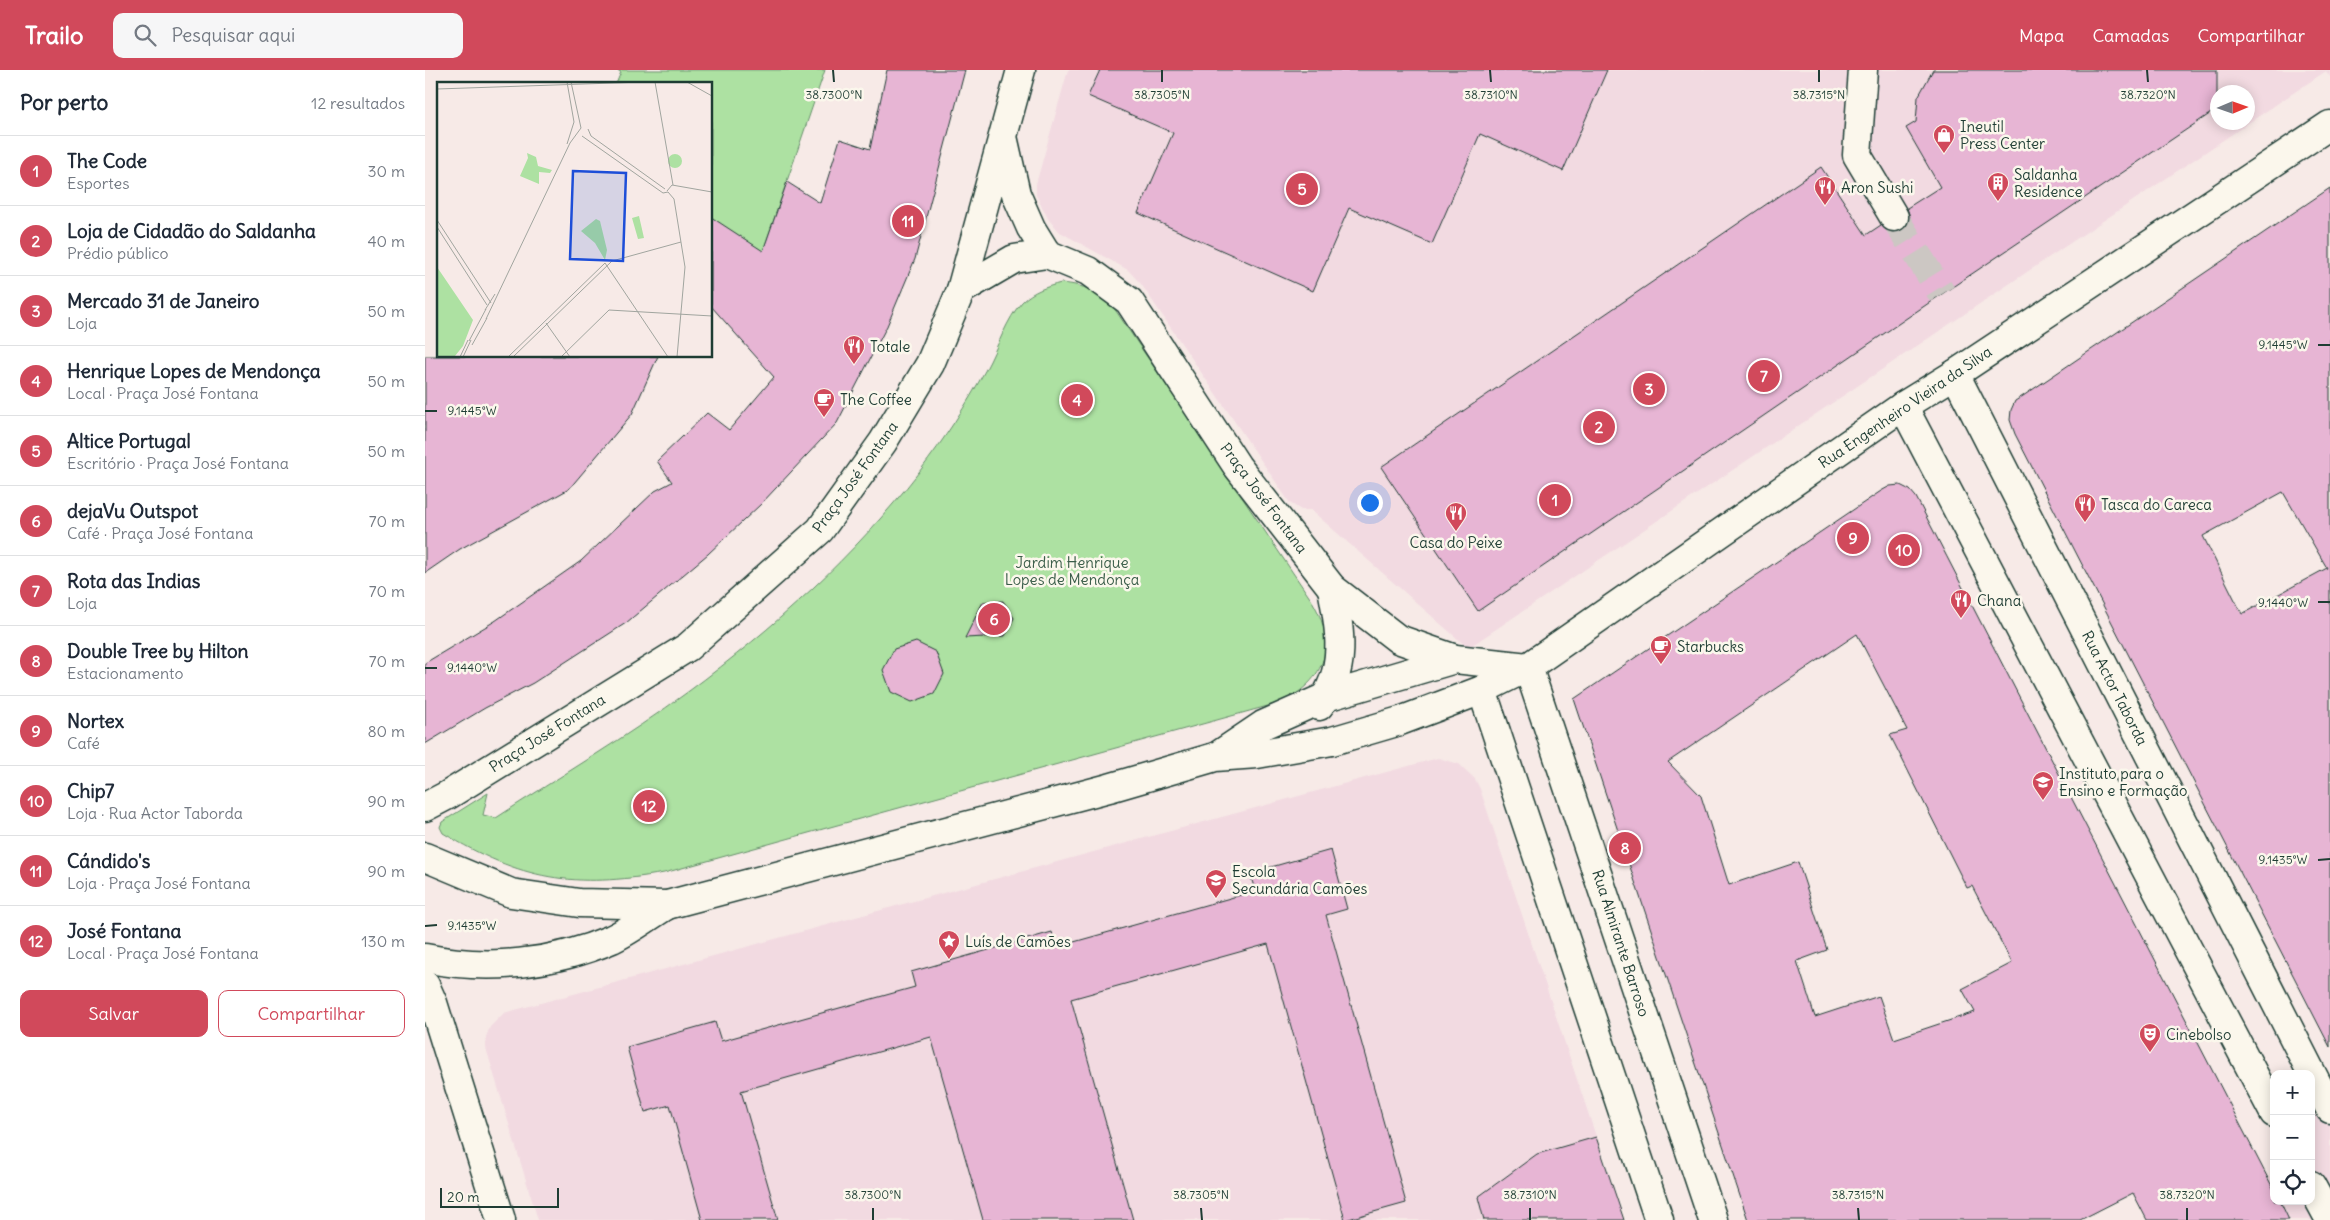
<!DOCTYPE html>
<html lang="pt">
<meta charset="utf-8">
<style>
body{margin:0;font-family:Delius,sans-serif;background:#f6f6f7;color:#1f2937}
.controls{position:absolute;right:15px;bottom:15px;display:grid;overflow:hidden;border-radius:10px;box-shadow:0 2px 12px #0003}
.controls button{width:45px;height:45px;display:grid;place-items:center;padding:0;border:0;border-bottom:1px solid #e0e1e3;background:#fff;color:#1f2937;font:25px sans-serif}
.compass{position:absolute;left:1785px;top:15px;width:45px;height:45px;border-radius:50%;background:#fff;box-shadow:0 2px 12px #0003;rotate:88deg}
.scale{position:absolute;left:15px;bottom:12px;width:119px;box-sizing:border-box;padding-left:5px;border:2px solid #1f3d34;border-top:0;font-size:14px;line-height:18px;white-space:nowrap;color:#1f3d34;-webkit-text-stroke:4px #fbf7ec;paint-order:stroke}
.you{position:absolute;left:944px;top:432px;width:18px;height:18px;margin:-12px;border:4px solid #fff;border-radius:50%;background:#1a73e8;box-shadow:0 0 0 8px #1a73e833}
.badge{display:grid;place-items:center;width:32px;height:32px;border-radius:50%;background:#d1495b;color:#fff;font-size:16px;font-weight:700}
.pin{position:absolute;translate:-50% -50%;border:2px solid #fff;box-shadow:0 1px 5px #0006}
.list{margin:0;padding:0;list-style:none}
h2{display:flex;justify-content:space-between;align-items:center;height:65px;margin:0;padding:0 20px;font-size:21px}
h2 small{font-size:16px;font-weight:400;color:#747a83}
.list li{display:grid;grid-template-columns:32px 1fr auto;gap:15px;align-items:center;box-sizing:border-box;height:70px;padding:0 20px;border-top:1px solid #e0e1e3}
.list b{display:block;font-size:19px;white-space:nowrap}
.list p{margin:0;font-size:16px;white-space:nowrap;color:#747a83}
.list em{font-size:16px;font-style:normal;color:#747a83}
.actions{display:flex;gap:10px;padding:15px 20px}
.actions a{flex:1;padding:11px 0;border:1px solid #d1495b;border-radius:10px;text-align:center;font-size:18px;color:#d1495b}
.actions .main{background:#d1495b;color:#fff}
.icon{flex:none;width:28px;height:28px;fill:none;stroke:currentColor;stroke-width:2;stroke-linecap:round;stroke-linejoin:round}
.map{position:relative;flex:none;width:1905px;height:1150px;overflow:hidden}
header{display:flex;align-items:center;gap:30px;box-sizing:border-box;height:70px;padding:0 25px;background:#d1495b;color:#fff}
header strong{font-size:24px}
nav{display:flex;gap:28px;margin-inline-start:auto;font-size:18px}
.search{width:350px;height:45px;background:#f6f6f7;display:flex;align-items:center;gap:12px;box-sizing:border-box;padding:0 18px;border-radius:10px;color:#747a83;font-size:19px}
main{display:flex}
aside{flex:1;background:#fff}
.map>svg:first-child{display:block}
.built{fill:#f2dae1;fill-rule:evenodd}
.green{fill:#ade1a2;stroke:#668f6b}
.building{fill:#e7b5d4;stroke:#1f3d34;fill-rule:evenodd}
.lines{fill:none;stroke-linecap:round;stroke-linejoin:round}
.pedestrian-tunnel{stroke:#ccc7c3;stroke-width:28;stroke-dasharray:28 14;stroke-linecap:butt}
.pedestrian-casing{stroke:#1f3d34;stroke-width:31}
.minor-casing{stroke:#1f3d34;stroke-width:31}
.tertiary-casing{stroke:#1f3d34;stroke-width:31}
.pedestrian{stroke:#fbf7ec;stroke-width:28}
.minor{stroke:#fbf7ec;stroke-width:28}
.tertiary{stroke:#fbf7ec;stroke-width:28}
.ticks{fill:none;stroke:#1f3d34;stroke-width:2}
.labels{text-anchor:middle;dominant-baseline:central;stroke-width:5;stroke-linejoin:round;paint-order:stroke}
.poi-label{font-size:15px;fill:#1f3d34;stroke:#fbf7ec;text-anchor:start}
.street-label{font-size:15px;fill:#1f3d34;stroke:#fbf7ec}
.park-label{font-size:15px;fill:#3b5e4a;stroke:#fbf7ec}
.inset-road{fill:none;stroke:#a1a59f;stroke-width:1}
.view{fill:#1d4ed8;fill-opacity:0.15;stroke:#1d4ed8;stroke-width:2.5}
.inset-edge{fill:none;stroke:#1f3d34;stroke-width:2.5}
.ticks-label{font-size:12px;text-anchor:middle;fill:#1f3d34;stroke:#fbf7ec;stroke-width:5;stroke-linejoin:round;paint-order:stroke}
</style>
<header>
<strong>Trailo</strong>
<div class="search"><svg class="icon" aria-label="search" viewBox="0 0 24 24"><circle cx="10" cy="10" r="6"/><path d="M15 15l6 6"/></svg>Pesquisar aqui</div>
<nav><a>Mapa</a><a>Camadas</a><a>Compartilhar</a></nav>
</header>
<main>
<aside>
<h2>Por perto<small>12 resultados</small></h2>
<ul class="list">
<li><span class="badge">1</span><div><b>The Code</b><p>Esportes</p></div><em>30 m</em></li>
<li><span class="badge">2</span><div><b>Loja de Cidadão do Saldanha</b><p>Prédio público</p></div><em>40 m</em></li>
<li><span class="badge">3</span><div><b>Mercado 31 de Janeiro</b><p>Loja</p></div><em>50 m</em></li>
<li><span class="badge">4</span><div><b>Henrique Lopes de Mendonça</b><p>Local · Praça José Fontana</p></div><em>50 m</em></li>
<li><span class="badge">5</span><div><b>Altice Portugal</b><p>Escritório · Praça José Fontana</p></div><em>50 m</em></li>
<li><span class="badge">6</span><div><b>dejaVu Outspot</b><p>Café · Praça José Fontana</p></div><em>70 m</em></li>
<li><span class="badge">7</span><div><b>Rota das Indias</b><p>Loja</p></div><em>70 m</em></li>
<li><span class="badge">8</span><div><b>Double Tree by Hilton</b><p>Estacionamento</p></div><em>70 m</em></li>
<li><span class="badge">9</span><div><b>Nortex</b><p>Café</p></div><em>80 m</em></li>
<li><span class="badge">10</span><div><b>Chip7</b><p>Loja · Rua Actor Taborda</p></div><em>90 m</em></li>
<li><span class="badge">11</span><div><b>Cándido's</b><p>Loja · Praça José Fontana</p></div><em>90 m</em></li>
<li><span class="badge">12</span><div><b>José Fontana</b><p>Local · Praça José Fontana</p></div><em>130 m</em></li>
</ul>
<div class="actions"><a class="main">Salvar</a><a>Compartilhar</a></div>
</aside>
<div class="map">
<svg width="1905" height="1150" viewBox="0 0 1905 1150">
<rect width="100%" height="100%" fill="#f7eae7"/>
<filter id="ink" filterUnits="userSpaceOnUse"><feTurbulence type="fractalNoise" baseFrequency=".02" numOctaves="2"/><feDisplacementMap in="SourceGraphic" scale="10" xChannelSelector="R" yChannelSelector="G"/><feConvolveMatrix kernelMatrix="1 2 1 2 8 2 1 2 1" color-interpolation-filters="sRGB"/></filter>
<g filter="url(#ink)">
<g class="built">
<path d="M643,0H1905V7L1901,1L1043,578L886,440H876L865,433L716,214L703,200L635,162L624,150L611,125V114ZM1792,22H1822V52H1792Z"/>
<path d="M1013,688L1034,694L1050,709L1055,719L1199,1150H113L61,978V967L65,957L79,943Z"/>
<path d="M1905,1009V1150H1818L1849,1100V1131H1886V1040Z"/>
</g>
<g class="green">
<path d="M192,0H400L337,184L286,147V14H191L196,2Z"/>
<path d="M636,213C659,215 673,221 689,238L887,531C913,574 901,610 857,632L239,803C149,819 96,810 18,763L15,757L17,752L63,723L58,745L71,748C135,706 202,667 264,621C349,558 429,486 494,402C519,370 542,334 561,299C572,279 582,248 597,232C608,221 621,217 636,213Z"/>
</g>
<g class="building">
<path d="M462,0H540L490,189L462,256L412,353L336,434L283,484L201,553L108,613L60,638L0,674V593L70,551L156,491L230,421L247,412L232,391L282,343L304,360L349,307L286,236V147L338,181L362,112L395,133L415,69L445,79Z"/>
<path d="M675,0H1182L1138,101L1055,64L1007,174L924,138L888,221L713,143L748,63L663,26Z"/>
<path d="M1508,0H1792V39L1517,224L1053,541L956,397L1396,97L1441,165L1456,155L1462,161L1469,163L1477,160L1483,154L1485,147L1482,138L1515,117L1481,58L1491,52L1493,27Z"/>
<path d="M1905,118V977L1590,364L1585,350L1586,340L1590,331L1598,326ZM1858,422L1902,498L1817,544L1778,466Z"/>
<path d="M0,286H233L207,344L144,419L35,479L0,503Z"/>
<path d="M1475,415L1485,420L1491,427L1849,1120V1131H1855L1864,1150H1722L1708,1123L1655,1150H1323L1149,629L1456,421L1465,416ZM1432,564L1482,660L1465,665L1542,818L1547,816L1587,893L1537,919L1550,942L1469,969L1454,926L1390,947L1372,891L1402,880L1373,792L1304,815L1276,726L1243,692Z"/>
<path d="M578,531L589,548L580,566L540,568L558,532Z"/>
<path d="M491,572L511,582L519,604L509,624L487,632L466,622L458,600L469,579Z"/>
<path d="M906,780L922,839L901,845L981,1133L920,1150L843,874L646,929L708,1150H558L506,967L316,1021L353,1150H277L245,1035L220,1042L202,977L290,952L296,971L490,917L486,902L627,862L631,877L830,821L825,803Z"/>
<path d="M1171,1067L1199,1150H1059L1053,1127L1112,1084Z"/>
</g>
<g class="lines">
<path class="pedestrian-tunnel" d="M1469,147L1517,224"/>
<g class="pedestrian-casing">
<path id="pedestrian" d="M1438,0L1432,85L1469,147"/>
</g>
<g class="minor-casing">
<g id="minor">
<path d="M579,71L591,124L606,158L622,184"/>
<path d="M536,220L589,189L622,184L663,201L704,231L812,396L907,518L973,569L1030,589L1103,597"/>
<path d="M1530,304L1905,1039"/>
<path d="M1478,336L1849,1043"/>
<path d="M1103,597L1288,1150"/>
<path d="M1057,620L1234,1150"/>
<path d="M894,636C923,600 915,560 907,518"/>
<path d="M792,686L838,655L901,627L1030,589"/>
<path d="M0,737L23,725L263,577L395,460L458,372L505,294L536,220L596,0"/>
<path d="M0,787L86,823L154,833L242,835L684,718L790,687L832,684L907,671L975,651L1057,620L1103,597L1478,336L1530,304L1905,55"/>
<path d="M0,888C62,901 129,894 187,869C206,860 224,846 242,835"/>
<path d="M1886,1115L1905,1150"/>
</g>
</g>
<g class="tertiary-casing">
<path id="tertiary" d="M0,915L8,933L76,1150"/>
</g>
<use href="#pedestrian" class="pedestrian"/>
<use href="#minor" class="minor"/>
<use href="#tertiary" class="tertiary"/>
</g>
</g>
<path class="ticks" d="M408,0L409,12M737,0V12M1065,0L1066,12M1394,0V12M1722,0L1723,12M1893,275H1905M0,341H12M1893,532H1905M0,598H12M1893,790L1905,789M0,856L12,855M448,1138V1150M776,1138L777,1150M1105,1138V1150M1433,1138L1434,1150M1762,1138V1150"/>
<defs>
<g id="shop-pin" transform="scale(1.125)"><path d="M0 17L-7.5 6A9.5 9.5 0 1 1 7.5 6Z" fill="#d1495b" stroke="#fbf7ec"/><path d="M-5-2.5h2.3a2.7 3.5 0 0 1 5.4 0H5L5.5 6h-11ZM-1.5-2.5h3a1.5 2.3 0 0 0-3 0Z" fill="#fff"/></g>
<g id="building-pin" transform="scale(1.125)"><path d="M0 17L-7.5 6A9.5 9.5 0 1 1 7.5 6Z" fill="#d1495b" stroke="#fbf7ec"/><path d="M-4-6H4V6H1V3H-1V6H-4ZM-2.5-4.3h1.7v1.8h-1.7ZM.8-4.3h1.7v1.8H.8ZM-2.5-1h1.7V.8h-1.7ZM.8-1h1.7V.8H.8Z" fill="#fff"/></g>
<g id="restaurant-pin" transform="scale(1.125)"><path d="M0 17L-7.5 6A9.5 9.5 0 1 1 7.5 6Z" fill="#d1495b" stroke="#fbf7ec"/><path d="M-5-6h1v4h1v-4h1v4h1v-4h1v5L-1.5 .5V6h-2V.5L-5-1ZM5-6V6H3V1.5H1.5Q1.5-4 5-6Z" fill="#fff"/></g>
<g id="cafe-pin" transform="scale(1.125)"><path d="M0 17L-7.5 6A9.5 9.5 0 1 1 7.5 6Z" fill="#d1495b" stroke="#fbf7ec"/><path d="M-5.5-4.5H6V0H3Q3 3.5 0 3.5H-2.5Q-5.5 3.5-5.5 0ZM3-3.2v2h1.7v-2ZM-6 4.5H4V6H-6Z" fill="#fff"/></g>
<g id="school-pin" transform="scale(1.125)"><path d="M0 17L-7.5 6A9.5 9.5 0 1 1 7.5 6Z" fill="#d1495b" stroke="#fbf7ec"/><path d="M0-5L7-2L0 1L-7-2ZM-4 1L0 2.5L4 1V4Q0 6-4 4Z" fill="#fff"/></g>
<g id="sight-pin" transform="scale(1.125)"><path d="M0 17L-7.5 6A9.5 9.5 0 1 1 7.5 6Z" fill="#d1495b" stroke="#fbf7ec"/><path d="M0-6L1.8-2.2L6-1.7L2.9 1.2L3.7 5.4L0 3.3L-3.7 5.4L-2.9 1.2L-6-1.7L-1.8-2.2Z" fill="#fff"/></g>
<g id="theatre-pin" transform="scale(1.125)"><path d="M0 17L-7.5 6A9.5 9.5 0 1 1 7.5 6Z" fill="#d1495b" stroke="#fbf7ec"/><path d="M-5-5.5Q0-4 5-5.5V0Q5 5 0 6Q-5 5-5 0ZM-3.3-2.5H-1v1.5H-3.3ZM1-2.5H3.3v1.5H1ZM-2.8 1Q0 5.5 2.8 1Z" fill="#fff"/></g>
</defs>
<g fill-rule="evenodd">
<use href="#shop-pin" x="1519" y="65"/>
<use href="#building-pin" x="1573" y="113"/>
<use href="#restaurant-pin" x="1400" y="117"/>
<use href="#restaurant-pin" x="429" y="276"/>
<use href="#cafe-pin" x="399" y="329"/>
<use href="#restaurant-pin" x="1660" y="434"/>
<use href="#restaurant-pin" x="1031" y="443"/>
<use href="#restaurant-pin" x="1536" y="530"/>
<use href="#cafe-pin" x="1236" y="576"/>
<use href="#school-pin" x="1618" y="712"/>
<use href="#school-pin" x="791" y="810"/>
<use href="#sight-pin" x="524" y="871"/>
<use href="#theatre-pin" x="1725" y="964"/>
</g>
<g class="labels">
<g class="poi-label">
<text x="1535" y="56">Ineutil<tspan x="1535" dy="17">Press Center</tspan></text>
<text x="1589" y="104">Saldanha<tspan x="1589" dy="17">Residence</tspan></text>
<text x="1416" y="117">Aron Sushi</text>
<text x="445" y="276">Totale</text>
<text x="415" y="329">The Coffee</text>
<text x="1676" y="434">Tasca do Careca</text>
<text x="1031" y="472" text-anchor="middle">Casa do Peixe</text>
<text x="1552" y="530">Chana</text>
<text x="1252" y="576">Starbucks</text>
<text x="1634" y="703">Instituto para o<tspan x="1634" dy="17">Ensino e Formação</tspan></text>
<text x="807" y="801">Escola<tspan x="807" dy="17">Secundária Camões</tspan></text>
<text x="540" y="871">Luís de Camões</text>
<text x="1741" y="964">Cinebolso</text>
</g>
<g class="street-label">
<text transform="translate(1480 337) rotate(-34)">Rua Engenheiro Vieira da Silva</text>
<text transform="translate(430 407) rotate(-54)">Praça José Fontana</text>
<text transform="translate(839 428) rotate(53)">Praça José Fontana</text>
<text transform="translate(1690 618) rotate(63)">Rua Actor Taborda</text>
<text transform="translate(122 663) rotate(-32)">Praça José Fontana</text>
<text transform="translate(1196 873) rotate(72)">Rua Almirante Barroso</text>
</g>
<g class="park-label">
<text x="647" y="492">Jardim Henrique<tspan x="647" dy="17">Lopes de Mendonça</tspan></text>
</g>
</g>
<g transform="translate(12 12)">
<rect width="275" height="275" fill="#f7eae7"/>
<path d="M90,71L99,75L101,84L115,88L113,91L102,90V102L83,94L91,76ZM231 79a7 7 0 1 1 14 0a7 7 0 1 1-14 0ZM202,134L207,156L201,157L195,136ZM159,137L163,139L170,168L168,178L158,161L144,149ZM0,185L36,238L26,264L18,274L0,275Z" fill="#ade1a2"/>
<path class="inset-road" d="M218,0L236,103M250,0L275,14M0,7L206,0M151,47L154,54L228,107M145,54L226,111L231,110M130,62L137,40L130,0M230,109L235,103L275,110M231,110L237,117L248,185L240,275M0,138L54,221M0,145L50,223M48,228L58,212M49,237L133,61L144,46L134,0M109,241L133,275M32,259L49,227M35,263L50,236M23,275L31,258M26,275L34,258M71,275L168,181L231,275M76,275L175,179L244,160M124,275L172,228L275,234"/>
<path class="view" d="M136,89L189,91L186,179L133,177Z"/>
<rect width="275" height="275" class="inset-edge"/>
</g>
<g class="ticks-label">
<text x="409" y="29">38.7300°N</text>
<text x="737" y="29">38.7305°N</text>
<text x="1066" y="29">38.7310°N</text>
<text x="1394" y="29">38.7315°N</text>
<text x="1723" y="29">38.7320°N</text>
<text x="1858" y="279">9.1445°W</text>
<text x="47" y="345">9.1445°W</text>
<text x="1858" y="537">9.1440°W</text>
<text x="47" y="602">9.1440°W</text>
<text x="1858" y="794">9.1435°W</text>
<text x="47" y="860">9.1435°W</text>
<text x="448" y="1129">38.7300°N</text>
<text x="776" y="1129">38.7305°N</text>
<text x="1105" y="1129">38.7310°N</text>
<text x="1433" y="1129">38.7315°N</text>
<text x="1762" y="1129">38.7320°N</text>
</g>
</svg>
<div class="controls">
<button>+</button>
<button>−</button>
<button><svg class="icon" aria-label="locate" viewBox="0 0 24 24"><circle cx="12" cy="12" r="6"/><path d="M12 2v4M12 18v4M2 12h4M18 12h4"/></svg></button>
</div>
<svg class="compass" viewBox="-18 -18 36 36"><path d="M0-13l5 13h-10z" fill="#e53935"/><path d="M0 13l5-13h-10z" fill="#747a83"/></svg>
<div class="scale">20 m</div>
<div class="you"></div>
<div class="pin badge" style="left:1130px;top:430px">1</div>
<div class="pin badge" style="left:1174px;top:357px">2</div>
<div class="pin badge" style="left:1224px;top:319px">3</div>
<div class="pin badge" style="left:652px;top:330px">4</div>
<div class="pin badge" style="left:877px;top:119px">5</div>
<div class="pin badge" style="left:569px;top:549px">6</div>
<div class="pin badge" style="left:1339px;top:306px">7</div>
<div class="pin badge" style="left:1200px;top:778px">8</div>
<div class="pin badge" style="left:1428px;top:468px">9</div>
<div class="pin badge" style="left:1479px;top:480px">10</div>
<div class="pin badge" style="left:483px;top:151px">11</div>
<div class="pin badge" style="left:224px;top:736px">12</div>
</div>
</main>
